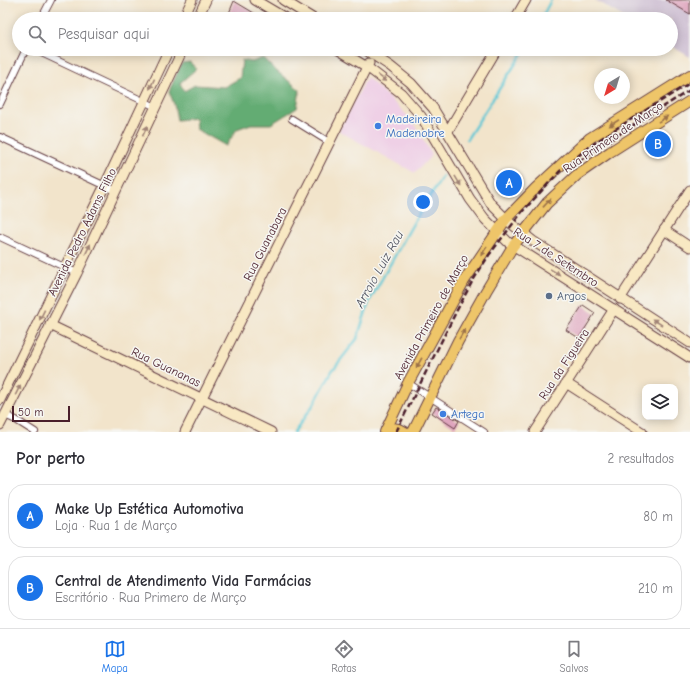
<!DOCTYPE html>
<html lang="pt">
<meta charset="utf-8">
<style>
body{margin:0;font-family:"Comic Neue",sans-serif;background:#f2f2f3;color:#2b2b33}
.controls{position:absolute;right:12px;bottom:12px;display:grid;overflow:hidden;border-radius:8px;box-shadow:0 2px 10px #0003}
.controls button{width:36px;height:36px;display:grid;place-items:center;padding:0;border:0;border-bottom:1px solid #e1e1e2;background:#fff;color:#2b2b33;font:20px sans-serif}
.compass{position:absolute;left:594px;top:68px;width:36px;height:36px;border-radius:50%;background:#fff;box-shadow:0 2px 10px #0003;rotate:218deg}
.scale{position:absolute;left:12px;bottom:10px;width:58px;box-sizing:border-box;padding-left:4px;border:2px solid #4a1f2b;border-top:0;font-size:11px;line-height:14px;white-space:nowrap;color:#4a1f2b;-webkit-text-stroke:3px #f6f6f2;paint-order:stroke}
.you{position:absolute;left:423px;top:202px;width:14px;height:14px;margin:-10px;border:3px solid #fff;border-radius:50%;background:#1a73e8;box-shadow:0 0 0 6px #1a73e833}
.badge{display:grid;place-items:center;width:26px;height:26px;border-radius:50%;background:#1a73e8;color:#fff;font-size:13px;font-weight:700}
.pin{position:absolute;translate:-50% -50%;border:2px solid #fff;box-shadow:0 1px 4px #0006}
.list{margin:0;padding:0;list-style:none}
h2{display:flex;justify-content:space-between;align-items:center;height:52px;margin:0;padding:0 16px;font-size:17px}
h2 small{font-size:13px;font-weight:400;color:#7c7c81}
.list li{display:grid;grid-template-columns:26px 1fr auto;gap:12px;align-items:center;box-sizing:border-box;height:64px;margin:0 8px 8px;padding:0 8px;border:1px solid #e1e1e2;border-radius:16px}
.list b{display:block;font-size:15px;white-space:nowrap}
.list p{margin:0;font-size:13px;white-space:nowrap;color:#7c7c81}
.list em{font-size:13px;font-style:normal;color:#7c7c81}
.icon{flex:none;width:22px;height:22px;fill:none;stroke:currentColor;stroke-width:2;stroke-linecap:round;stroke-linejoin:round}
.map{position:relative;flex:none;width:690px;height:432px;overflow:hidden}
.search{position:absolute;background:#fff;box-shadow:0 2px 10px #0003;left:12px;right:12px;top:12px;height:44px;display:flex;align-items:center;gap:10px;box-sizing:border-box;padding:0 14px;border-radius:22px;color:#7c7c81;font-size:15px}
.sheet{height:196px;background:#fff}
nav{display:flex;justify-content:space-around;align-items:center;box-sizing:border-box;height:56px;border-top:1px solid #e1e1e2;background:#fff;font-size:11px;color:#7c7c81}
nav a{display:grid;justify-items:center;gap:2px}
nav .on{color:#1a73e8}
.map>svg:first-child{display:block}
.built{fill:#efd0e6}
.industrial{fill:#cdbed2}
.forest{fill:#64ac73;stroke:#57664f}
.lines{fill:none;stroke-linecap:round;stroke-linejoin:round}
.stream{stroke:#5cc7d5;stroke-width:2.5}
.building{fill:#dfa5be}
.street-casing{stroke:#633d43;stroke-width:8}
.secondary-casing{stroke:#633d43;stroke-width:11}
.primary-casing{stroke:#633d43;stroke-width:12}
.street{stroke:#fff;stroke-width:6}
.secondary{stroke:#f8e8c3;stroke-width:9}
.primary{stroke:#eec569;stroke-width:10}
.rail{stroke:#4a1f2b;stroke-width:2.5;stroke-dasharray:6 3;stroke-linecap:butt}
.oneway{fill:#a18477}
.oneway2{fill:#9c724a}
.shop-dot{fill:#3f7fe0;stroke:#f6f6f2;stroke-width:1.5}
.service-dot{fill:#5c6f8a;stroke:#f6f6f2;stroke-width:1.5}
.labels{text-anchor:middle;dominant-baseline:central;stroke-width:3;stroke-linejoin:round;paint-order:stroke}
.shop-label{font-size:12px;fill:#366cbe;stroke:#f6f6f2;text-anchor:start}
.street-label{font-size:12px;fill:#4a1f2b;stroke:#f6f6f2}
.service-label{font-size:12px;fill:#4e5e75;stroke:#f6f6f2;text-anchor:start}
.water-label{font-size:13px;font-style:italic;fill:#4f515e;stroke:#f6f6f2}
</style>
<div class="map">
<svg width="690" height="432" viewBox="0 0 690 432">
<rect width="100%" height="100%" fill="#f6f6f2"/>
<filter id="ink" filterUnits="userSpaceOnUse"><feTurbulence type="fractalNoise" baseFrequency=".025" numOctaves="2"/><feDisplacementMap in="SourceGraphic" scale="8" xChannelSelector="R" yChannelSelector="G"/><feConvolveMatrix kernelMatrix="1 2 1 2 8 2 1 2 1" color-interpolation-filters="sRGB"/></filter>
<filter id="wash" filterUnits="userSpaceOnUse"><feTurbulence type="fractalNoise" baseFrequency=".012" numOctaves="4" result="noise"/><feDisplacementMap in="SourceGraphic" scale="16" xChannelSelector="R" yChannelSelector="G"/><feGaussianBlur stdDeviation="0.9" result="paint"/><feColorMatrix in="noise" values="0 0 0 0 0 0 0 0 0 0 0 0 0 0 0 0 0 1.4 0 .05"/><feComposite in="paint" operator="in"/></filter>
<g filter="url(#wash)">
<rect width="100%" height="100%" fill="#f2e4cb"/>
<path class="built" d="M367,77L412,120L432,155L415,173L339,131Z"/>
<path class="industrial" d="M595,0H690V57L671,46V19H627Z"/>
<path class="forest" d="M263,58L274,69L300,90L297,108L271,124H251L237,129L226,146L196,129L195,118L177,120L174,104L169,91L182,63L190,62L196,69L180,83L184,91L195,85L224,87L240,78L242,60L252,62Z"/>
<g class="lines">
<g class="stream">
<path d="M541,19L551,0"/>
<path d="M467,139L525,49"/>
<path d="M294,432L314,404L332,371L357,339L369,302L415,220L443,176"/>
</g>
</g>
<g id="blocks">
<g class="building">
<path d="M666,0H690V14Z"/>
<path d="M234,1L264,19H233L227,18Z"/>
<path d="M583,305L595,313L579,338L566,330Z"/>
<path d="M436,407L459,421L455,428L432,413Z"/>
</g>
</g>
</g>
<g filter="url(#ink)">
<use href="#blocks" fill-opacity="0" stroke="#633d43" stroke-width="1"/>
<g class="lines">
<g class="street-casing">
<g id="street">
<path d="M41,19L51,0"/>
<path d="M33,49L156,107"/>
<path d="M0,104L26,49"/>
<path d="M292,119L329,142"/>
<path d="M0,137L116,191"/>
<path d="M0,237L77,273"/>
<path d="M408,383L484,432"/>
<path d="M5,415L16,420L35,432"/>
</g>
</g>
<g class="secondary-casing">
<g id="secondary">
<path d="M255,0L287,19"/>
<path d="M283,0L314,19"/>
<path d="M183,19L192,0"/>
<path d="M197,19L206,0"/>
<path d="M515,19L526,0"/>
<path d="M337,49L367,67L401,93L421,116L470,199L485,219L508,242L690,358"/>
<path d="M364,49L390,66L411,83L433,108L491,204L509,222L533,241L690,343"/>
<path d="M448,131L497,49"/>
<path d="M664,230L690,247"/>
<path d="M620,299L690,190"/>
<path d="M50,325L271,432"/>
<path d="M566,383L642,432"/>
<path d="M0,400L105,185L169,49"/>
<path d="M0,425L77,273L183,49"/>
<path d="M185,432L369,63"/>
<path d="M535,432L614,309"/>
</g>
</g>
<g class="primary-casing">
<g id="primary">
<path d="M386,430C394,428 398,427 405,432"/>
<path d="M385,432L408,383L464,281L506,219L535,189L590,138L690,75"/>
<path d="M413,432L458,341L486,291L513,246L547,203L577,175L610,152L690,101"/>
</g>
</g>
<use href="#street" class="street"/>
<use href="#secondary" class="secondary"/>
<use href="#primary" class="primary"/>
<g class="rail">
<path d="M579,161L618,135L690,90"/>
<path d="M396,432L456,312L472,282L489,255L522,212L559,172L585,150L614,130L690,83"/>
</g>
</g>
<defs><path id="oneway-solid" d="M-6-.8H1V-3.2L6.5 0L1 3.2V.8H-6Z"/></defs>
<g class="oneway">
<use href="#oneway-solid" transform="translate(382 78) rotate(37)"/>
<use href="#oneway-solid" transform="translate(152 84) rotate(115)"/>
<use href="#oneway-solid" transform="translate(145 131) rotate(-65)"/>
<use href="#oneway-solid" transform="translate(458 181) rotate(59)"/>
<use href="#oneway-solid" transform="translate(88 249) rotate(-64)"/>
<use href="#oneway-solid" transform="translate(555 272) rotate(32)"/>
<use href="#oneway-solid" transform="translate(42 315) rotate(116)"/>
<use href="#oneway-solid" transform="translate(657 322) rotate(-148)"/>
<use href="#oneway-solid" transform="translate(18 390) rotate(-63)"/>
</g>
<g class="oneway2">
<use href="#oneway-solid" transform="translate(663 119) rotate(-32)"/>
<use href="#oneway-solid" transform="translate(614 123) rotate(147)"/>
<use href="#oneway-solid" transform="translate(547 203) rotate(-47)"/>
<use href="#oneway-solid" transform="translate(484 251) rotate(124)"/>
<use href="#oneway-solid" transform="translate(462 334) rotate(-61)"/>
<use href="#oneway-solid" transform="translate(419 363) rotate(119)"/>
</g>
</g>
<g class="shop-dot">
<circle cx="378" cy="126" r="4"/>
<circle cx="443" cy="414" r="4"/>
</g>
<circle class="service-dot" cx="549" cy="296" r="4"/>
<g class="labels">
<g class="shop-label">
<text x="386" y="119">Madeireira<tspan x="386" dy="14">Madenobre</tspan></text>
<text x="451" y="414">Artega</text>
</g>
<g class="street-label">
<text transform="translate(613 137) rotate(-34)">Rua Primero de Março</text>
<text transform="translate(82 232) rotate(-64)">Avenida Pedro Adams Filho</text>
<text transform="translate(265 244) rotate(-63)">Rua Guanabara</text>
<text transform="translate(556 257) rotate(33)">Rua 7 de Setembro</text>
<text transform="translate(431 317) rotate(-61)">Avenida Primeiro de Março</text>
<text transform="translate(564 364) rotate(-57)">Rua da Figueira</text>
<text transform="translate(166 367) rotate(26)">Rua Guananas</text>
</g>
<g class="service-label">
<text x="557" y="296">Argos</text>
</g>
<g class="water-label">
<text transform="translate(379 269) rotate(-61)">Arroio Luiz Rau</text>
</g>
</g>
</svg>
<div class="controls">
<button><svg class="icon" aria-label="layers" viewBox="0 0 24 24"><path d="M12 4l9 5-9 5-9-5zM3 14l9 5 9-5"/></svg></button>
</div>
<svg class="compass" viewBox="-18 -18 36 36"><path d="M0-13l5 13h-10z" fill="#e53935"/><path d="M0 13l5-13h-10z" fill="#7c7c81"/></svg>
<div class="scale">50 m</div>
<div class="you"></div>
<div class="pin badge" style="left:509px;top:183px">A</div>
<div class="pin badge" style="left:658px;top:144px">B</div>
<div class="search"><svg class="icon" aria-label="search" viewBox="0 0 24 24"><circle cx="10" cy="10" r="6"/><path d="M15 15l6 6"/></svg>Pesquisar aqui</div>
</div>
<section class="sheet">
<h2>Por perto<small>2 resultados</small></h2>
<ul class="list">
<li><span class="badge">A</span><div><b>Make Up Estética Automotiva</b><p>Loja · Rua 1 de Março</p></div><em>80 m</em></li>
<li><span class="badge">B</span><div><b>Central de Atendimento Vida Farmácias</b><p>Escritório · Rua Primero de Março</p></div><em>210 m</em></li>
</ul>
</section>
<nav>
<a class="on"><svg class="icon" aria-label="map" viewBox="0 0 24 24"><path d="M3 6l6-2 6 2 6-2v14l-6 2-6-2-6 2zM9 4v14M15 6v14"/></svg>Mapa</a>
<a><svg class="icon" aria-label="directions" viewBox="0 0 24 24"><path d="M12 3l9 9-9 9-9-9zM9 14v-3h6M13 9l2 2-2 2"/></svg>Rotas</a>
<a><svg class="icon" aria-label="saved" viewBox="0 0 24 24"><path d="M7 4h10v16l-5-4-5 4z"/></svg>Salvos</a>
</nav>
